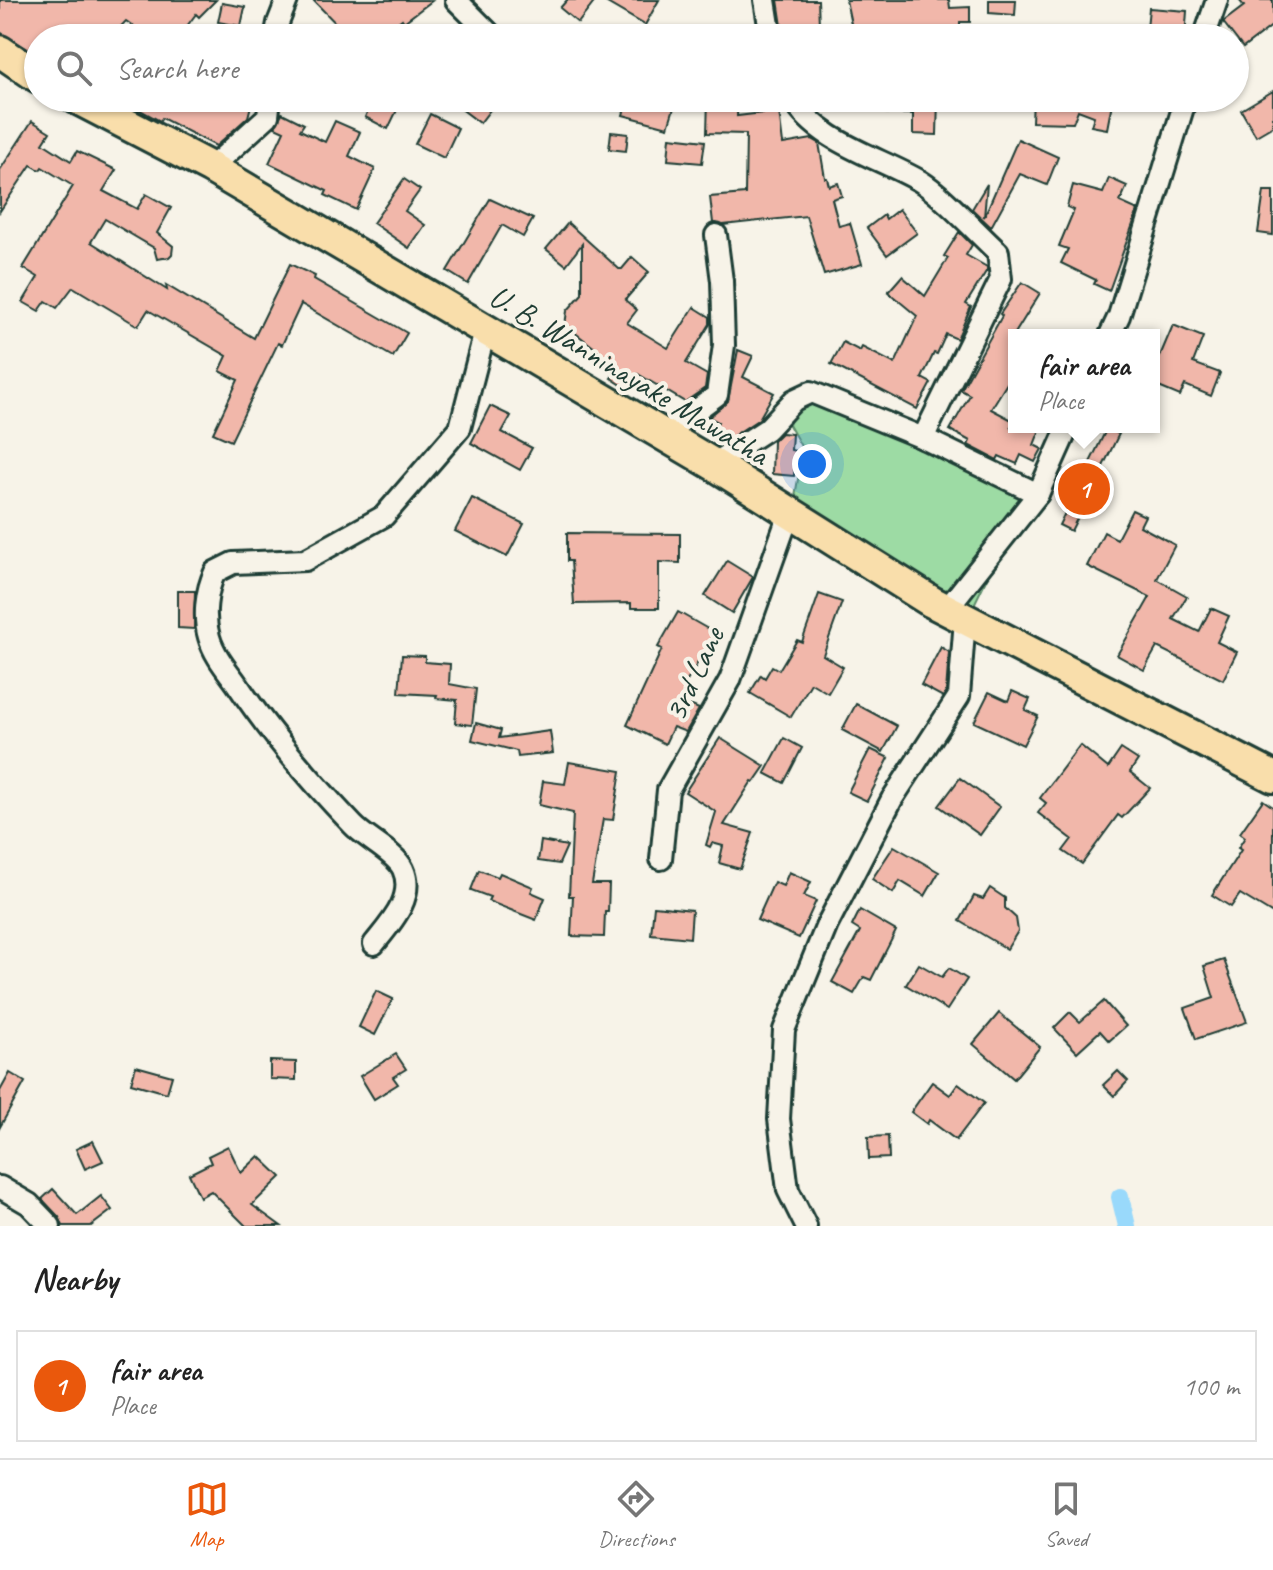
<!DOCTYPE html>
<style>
body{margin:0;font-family:Caveat,sans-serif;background:#f2f2f2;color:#222}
.you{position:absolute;left:812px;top:464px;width:28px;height:28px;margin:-20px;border:6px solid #fff;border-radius:50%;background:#1a73e8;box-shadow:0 0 0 12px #1a73e833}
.badge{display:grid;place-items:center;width:52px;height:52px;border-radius:50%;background:#ea580c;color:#fff;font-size:26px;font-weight:700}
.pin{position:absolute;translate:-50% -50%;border:4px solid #fff;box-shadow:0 2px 8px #0006}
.popup{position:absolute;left:1008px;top:329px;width:152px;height:104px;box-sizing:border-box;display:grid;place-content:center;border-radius:0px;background:#fff;filter:drop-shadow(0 2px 6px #0005);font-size:26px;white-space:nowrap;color:#767676}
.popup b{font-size:30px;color:#222}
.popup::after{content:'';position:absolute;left:50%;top:100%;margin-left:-16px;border:16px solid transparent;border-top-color:#fff}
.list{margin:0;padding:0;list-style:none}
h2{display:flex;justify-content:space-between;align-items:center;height:104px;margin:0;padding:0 32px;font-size:34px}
h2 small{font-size:26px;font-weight:400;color:#767676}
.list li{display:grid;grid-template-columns:52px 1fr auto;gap:24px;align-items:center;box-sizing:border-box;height:112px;margin:0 16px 16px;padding:0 16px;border:2px solid #e0e0e0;border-radius:0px}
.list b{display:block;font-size:30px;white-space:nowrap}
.list p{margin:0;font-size:26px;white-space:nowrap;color:#767676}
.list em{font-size:26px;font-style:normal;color:#767676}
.icon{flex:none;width:44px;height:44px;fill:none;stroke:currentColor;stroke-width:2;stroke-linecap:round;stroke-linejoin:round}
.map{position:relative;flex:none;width:1273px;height:1226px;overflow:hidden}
.search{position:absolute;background:#fff;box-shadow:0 2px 6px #0004;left:24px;right:24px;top:24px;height:88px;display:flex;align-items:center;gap:20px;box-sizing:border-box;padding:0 28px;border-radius:44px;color:#767676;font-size:30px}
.sheet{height:232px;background:#fff}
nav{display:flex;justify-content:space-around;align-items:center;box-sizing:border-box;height:112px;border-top:2px solid #e0e0e0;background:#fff;font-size:22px;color:#767676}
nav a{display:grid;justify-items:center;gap:4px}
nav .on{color:#ea580c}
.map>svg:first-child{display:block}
.green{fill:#9ddba4;stroke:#5e8c6c;stroke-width:2}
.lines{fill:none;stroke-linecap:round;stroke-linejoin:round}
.canal{stroke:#99d9fb;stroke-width:18}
.building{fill:#f1b7aa;stroke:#1f3d34;stroke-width:2}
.street-casing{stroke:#1f3d34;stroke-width:26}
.primary-casing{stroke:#1f3d34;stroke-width:36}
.street{stroke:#f7f3e8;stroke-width:20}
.primary{stroke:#f9deab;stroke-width:30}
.labels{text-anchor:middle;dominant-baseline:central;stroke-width:8;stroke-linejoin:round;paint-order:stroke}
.street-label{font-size:32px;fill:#1f3d34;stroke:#f7f3e8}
</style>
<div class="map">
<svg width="1273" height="1226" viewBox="0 0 1273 1226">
<rect width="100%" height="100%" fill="#f7f3e8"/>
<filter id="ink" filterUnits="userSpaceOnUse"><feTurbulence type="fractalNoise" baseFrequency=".0125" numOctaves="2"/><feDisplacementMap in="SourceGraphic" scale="16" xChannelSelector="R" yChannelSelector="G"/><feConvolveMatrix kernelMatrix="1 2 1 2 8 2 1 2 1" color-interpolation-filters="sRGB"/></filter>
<g filter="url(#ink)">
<path class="green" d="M818,400L975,472L1025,500L969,615L793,508L803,450L789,425L795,409Z"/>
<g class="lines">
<path class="canal" d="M1120,1197L1127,1226"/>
</g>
<g class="building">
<path d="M0,0H216L199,17L196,14L178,38H150L126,21L110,38H38V55L0,32Z"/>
<path d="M313,0H433L404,22L402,19L377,38H350Z"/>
<path d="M567,0H596L578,23L560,8Z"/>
<path d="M602,0H659L645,25Z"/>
<path d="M778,0H818L819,25L782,26Z"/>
<path d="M846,0H949L950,8L970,7V22H960V29H948L950,38H926L925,30L881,35V38H854Z"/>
<path d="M989,0H1016L1015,15L989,13Z"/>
<path d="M1239,0H1273V25L1243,48L1223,22L1244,6Z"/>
<path d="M222,3L245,7L241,26L218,22Z"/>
<path d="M1149,8L1187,11L1185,38H1146Z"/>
<path d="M1273,91V126L1256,136L1241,110Z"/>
<path d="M118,98H253L248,117L216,146L162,118L160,121Z"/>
<path d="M374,98H382L399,106L388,129L365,117Z"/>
<path d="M467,98H499L480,123L460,108Z"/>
<path d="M628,98H677L668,127L623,115Z"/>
<path d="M708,98H738L737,116L779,111L783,144L812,139L819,143L825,178H827L829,186L838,183L842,196L832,199L839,226L850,223L862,264L824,275L806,216L723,225L713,223L710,197L745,194L746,134L707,133Z"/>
<path d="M885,98H938L937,135L913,134V114L885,113Z"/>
<path d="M1033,98H1083L1112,103L1107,129L1091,126L1094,116L1078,110L1073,123L1032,122Z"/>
<path d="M282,113L304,124L300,130L325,142L335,121L360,132L349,156L375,169L356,210L325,195L327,191L269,163L284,131L275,127Z"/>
<path d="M430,114L458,128L444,158L415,144Z"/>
<path d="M32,121L50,132L43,143L71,161L77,151L116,170L103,191L137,209L146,194L171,208L157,233L173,246L172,254L169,257L157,259L154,248L105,219L91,242L167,290L166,285L254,338L290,264L315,276L314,279L407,333L393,357L301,304L282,345L278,343L231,441L213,433L238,380L220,371L227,356L148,310L138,326L73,287L57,308L46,301L39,311L23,302L38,277L23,268L73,186L42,167L40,170L31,165L0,211V170Z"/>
<path d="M611,132L628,134L626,151L609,149Z"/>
<path d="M670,137L705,141L702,163L668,160Z"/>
<path d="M1018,139L1058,157L1047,185L1020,174L991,227L972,209L987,184L984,217Z"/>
<path d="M1109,178L1127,186L1120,202L1138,210L1109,291L1094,284L1096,280L1061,263L1068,249L1059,246L1074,210L1067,207L1073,185L1103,193Z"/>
<path d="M404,179L420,190L405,211L425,225L409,248L373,223Z"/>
<path d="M1264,191H1273V235L1258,233Z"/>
<path d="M490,199L533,219L523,237L502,225L468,284L447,271Z"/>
<path d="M899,209L917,233L887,255L867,228L884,215L886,219Z"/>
<path d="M568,223L619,269H622L632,257L649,272L625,300L637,310L627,323L668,348L694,307L710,317V324L686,363L707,375L705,388L685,402L638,374L628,389L611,378L614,374L594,362L600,352L565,325L567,311L582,294V244L566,265L546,249Z"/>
<path d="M959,232L972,245L966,255L987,267V270L966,304L971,307L957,339L946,334L937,354L934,353L922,378L931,383L917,409L831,364L843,342L860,351L862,347L895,364L917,316L888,292L902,276L925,296L948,258L944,256Z"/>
<path d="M1022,282L1040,293L1014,335V372L991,409L1014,421L1011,427H1041L1034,445L1042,449L1035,462L1021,455L1017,464L999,456L997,460L968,445L970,441L950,430L970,395L961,390L1002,316L1000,314Z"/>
<path d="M1173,325L1203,337L1193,363L1220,373L1211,396L1185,385L1180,396L1154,385V370Z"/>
<path d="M738,350L753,356L743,377L774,393L759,419L724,442L711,434L718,422L709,417L728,401Z"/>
<path d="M490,406L511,416L502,432L532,448L520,470L471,443Z"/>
<path d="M1107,428L1119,434L1071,531L1059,525Z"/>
<path d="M781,433L792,434L791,450L796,451L794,476L772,474L773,441Z"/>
<path d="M472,498L524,524L507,557L455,531Z"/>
<path d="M1132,510L1145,516L1140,526L1175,545L1157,579L1187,596L1173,619L1199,632L1211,608L1229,616L1217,642L1237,652L1223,680L1157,647L1144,670L1117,655L1150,597L1087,566L1104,532L1117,539Z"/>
<path d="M567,533L680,534V563L659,562V608H631V603L574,604L571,561H567Z"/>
<path d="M727,561L753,577L732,613L705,596Z"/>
<path d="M178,591H195L194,629L178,628Z"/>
<path d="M819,594L842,602L823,655L843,667L828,693L811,683L791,717L750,693L761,675L765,678L772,666L779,670L797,640L802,642Z"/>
<path d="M678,612L715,633L683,688L690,691L685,703L699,709L686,732L673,727L665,744L627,725L662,649L658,647Z"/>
<path d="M941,647L949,652L946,692L943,697L921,685Z"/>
<path d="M402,655L425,656V662L450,664L449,684L476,689L472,725L455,723L457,700L436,698L437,695L399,693Z"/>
<path d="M1012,691L1030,699L1025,710L1038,716L1023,745L974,722L989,692L1008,701Z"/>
<path d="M856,704L897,726L883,752L842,730Z"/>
<path d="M476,723L501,730L499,738L550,731L553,753L518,757L517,751L472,740Z"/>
<path d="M720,738L765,766L754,782L752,781L724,825L753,833L740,869L719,863L723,846L712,843L710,847L706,845L716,812L685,792Z"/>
<path d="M784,738L802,748L784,783L765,773Z"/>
<path d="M1080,745L1108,768L1121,749L1138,760L1130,772L1150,788L1122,818L1118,815L1082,864L1063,851L1072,839L1038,813L1046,803L1040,798Z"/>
<path d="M870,749L889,758L867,801L848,792Z"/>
<path d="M569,762L621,771L613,820L603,819L592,884H609L608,912H605L604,937L571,936L573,896H569L573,813L539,805L543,781L565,784Z"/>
<path d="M960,778L1000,807L980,835L939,806Z"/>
<path d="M1263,800L1273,807V914L1240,894L1231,907L1212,895L1241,850L1238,848L1245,837L1240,833Z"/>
<path d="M541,841L567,846L559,864L538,861Z"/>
<path d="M894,846L939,872L925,896L900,881L893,893L872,879Z"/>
<path d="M479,870L498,877L500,873L533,887L531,892L545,898L536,920L488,901L490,897L471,890Z"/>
<path d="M789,872L811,882L804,896L816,901L799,938L757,920L774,882L783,886Z"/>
<path d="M990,888L1005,898V908L1016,918L1018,931L1007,949L960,921L974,896L983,899Z"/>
<path d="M654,906L692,910L690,938L651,934Z"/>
<path d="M860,910L896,931L871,980L864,977L854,994L832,982L860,931L852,926Z"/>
<path d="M1224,960L1247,1022L1196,1039L1185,1008L1214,998L1204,966Z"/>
<path d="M919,964L942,977L949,968L967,979L947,1010L906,985Z"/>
<path d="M376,991L393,999L375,1035L359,1027Z"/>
<path d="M1104,1001L1126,1026L1109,1041L1100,1031L1077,1052L1054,1028L1070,1012L1080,1022Z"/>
<path d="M999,1013L1040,1047L1014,1079L973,1044Z"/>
<path d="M396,1054L406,1069L393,1077L398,1084L374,1099L360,1076Z"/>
<path d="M270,1061L296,1062V1080L270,1079Z"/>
<path d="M136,1066L172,1076L167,1093L131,1083Z"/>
<path d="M1118,1071L1128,1081L1114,1096L1103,1085Z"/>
<path d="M10,1073L25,1082L0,1127V1091Z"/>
<path d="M932,1082L950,1095L958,1084L984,1103L956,1140L929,1120L927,1124L911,1112Z"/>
<path d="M888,1136L889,1158L869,1159L868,1137Z"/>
<path d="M93,1141L103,1161L85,1169L76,1149Z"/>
<path d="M228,1146L241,1173L259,1156L281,1177L252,1205L281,1226H246L211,1191L200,1197L189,1174L211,1163L208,1156Z"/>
<path d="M53,1189L77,1215L101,1196L112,1210L91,1226H63L59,1217L42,1199Z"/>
</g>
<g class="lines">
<g class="street-casing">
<g id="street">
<path d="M456,0L494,38"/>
<path d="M765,0L771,38"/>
<path d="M275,38L278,23L287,0"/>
<path d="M1204,38L1217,0"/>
<path d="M792,98C819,143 877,156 920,181C943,195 977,233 998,252L1001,279L923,438"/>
<path d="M211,168L268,116L270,98"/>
<path d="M1110,335L1119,316L1186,98"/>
<path d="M663,435L717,395L724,345L722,281L716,235"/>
<path d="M713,464L767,429L794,400L811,392L923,438L1038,494"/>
<path d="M946,610L1038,494L1068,427"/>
<path d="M661,859L668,790L730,680L789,514"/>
<path d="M374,944C390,924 416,897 403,869C396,853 366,839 353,825C311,781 271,735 237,684C227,670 214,655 209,637C203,617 206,591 215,572L233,563L305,560L384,516L460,428L485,331"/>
<path d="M0,1187L29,1204L50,1226"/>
<path d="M806,1226L788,1190L779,1119L784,1030L827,925L892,799L959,696L965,619"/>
</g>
</g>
<g class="primary-casing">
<g id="primary">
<path d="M0,51L38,77"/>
<path d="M76,98L211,168L713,464L932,602L1273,777"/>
</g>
</g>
<use href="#street" class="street"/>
<use href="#primary" class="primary"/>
</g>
</g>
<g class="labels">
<g class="street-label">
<text transform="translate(629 375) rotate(31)">U. B. Wanninayake Mawatha</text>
<text transform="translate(694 674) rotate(-65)">3rd Lane</text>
</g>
</g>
</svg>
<div class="you"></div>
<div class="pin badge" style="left:1084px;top:489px">1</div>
<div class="popup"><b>fair area</b>Place</div>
<div class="search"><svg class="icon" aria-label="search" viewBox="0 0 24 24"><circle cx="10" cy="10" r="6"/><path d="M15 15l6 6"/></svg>Search here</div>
</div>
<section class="sheet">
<h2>Nearby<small></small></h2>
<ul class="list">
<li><span class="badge">1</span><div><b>fair area</b><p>Place</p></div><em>100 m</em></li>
</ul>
</section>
<nav>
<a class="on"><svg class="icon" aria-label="map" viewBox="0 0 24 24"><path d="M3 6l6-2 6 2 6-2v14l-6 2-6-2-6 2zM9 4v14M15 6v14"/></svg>Map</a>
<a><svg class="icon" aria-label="directions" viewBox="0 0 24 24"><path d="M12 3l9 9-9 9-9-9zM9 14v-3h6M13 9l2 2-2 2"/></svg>Directions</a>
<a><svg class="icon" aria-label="saved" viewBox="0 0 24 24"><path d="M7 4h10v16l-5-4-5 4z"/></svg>Saved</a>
</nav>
